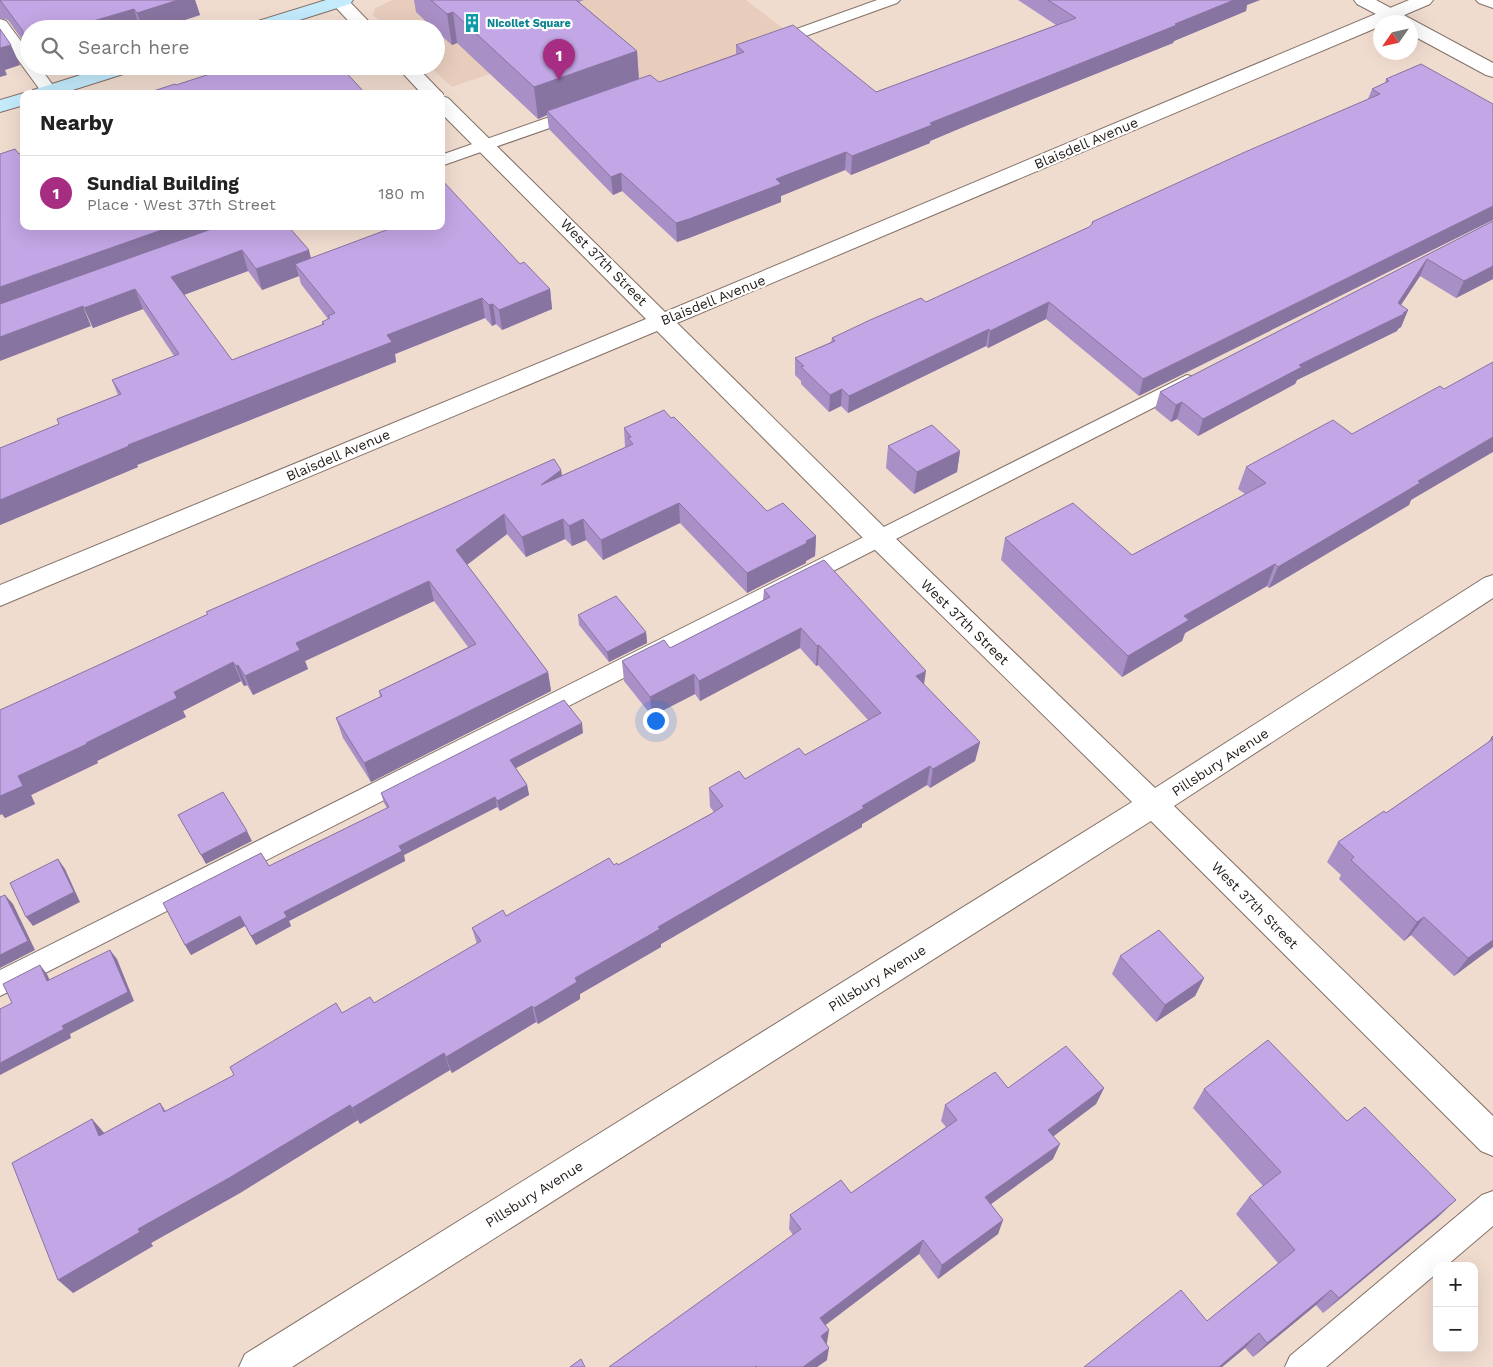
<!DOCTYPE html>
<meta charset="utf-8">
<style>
body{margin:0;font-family:"Work Sans",sans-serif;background:#f6f6f6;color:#222}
.controls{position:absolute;right:15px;bottom:15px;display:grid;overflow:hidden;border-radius:10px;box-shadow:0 5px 20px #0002}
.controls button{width:45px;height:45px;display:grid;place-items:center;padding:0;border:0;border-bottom:1px solid #e0e0e0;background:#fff;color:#222;font:25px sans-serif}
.compass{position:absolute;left:1373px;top:15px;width:45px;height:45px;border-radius:50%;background:#fff;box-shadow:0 5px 20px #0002;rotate:236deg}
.you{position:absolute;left:655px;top:720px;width:18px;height:18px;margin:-12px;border:4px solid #fff;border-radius:50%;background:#1a73e8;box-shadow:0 0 0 8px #1a73e833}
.badge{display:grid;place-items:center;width:32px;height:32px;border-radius:50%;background:#a72d82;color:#fff;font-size:16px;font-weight:700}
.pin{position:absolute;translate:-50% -41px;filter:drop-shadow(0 1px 2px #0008)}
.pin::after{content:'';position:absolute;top:26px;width:18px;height:15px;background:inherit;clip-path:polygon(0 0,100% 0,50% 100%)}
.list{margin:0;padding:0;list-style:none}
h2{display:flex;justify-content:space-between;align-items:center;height:65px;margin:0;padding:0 20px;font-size:21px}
h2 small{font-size:16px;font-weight:400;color:#767676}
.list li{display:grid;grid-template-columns:32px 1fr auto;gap:15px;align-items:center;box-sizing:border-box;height:75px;padding:0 20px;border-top:1px solid #e0e0e0}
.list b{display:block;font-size:19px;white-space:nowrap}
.list p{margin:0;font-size:16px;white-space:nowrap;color:#767676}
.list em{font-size:16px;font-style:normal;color:#767676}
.icon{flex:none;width:28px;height:28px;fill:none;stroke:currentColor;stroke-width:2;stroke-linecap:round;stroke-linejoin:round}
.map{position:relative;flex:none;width:1493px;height:1367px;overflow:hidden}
.search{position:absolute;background:#fff;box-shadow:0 5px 20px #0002;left:20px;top:20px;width:425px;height:55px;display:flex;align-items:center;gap:12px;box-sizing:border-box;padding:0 18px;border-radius:28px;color:#767676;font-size:19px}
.panel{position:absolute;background:#fff;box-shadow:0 5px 20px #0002;left:20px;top:90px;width:425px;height:140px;border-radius:10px}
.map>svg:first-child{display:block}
.built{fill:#e8cdbd}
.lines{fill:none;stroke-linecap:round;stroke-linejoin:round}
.service-casing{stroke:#837166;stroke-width:2}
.minor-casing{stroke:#837166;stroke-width:2}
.tertiary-casing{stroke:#837166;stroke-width:2}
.secondary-casing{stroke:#837166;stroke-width:2}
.service{fill:#fff;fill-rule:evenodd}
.minor{fill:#fff;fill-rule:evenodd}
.tertiary{fill:#fff;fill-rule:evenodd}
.secondary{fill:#c3ebfc;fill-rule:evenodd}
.wall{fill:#a88fc5;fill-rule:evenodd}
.shaded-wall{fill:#8874a0}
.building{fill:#c3a6e5;stroke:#8874a0}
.labels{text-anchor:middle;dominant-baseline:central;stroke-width:4.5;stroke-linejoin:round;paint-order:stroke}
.far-culture-label{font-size:11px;font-weight:bold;fill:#0d838f;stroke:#fff;text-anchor:start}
.street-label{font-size:14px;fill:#221b17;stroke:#fff}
</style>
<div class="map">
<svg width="1493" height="1367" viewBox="0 0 1493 1367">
<rect width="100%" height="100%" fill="#f0dbcf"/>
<path class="built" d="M393,0H746L793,36L650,87L594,38L452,87L429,66H436V29H388L373,15L375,8Z"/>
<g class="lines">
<g class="service-casing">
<g id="service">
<path d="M877,0H900L897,3L778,46H766L764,43L766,40Z"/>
<path d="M1476,0H1493V8L1479,3Z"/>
<path d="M0,19L6,21L29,52V66H39L57,91L55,94H43L0,35Z"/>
<path d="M578,107L584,108L586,112L584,116L441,166V155Z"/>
<path d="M1187,375L1194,377L1197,382L1194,387L0,996V970Z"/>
<path d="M1493,1191V1226L1446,1266H1437V1273L1326,1367H1285L1290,1356L1482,1195Z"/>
</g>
</g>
<g class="minor-casing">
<g id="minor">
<path d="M329,0H348L376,29H356Z"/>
<path d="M1409,0H1433L1430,4L1388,22H1380V26L1369,31L677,323L889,532L1155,788L1484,578L1493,575V598L1174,806L1493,1116V1156L1481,1151L1151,821L292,1367H239L245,1354L1132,802L871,546L657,331L0,606V585L646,319L441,113V96L448,98L665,312Z"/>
<path d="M396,66H416L443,94L441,96V94H422Z"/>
</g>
</g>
<g class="tertiary-casing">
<path id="tertiary" d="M1354,0H1376L1493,63V77L1486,75L1410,34V22H1391L1357,4Z"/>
</g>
<g class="secondary-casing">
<g id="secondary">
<path d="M326,0H353L350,4L271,29H242L245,25Z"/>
<path d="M109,66H138L136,70L60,94H31L33,90Z"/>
<path d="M24,93L26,94H24V105L0,112V100Z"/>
</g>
</g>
<use href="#service" class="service"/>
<use href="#minor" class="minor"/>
<use href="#tertiary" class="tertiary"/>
<use href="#secondary" class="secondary"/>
</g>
<g class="wall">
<path d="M0,0H195L200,15L157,29H29V56L23,41L8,20L0,18Z"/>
<path d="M414,0H584L579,2L637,51L639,79L659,82L736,54V45L876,92L1056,25L1018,0H1260L1247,5L1246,11L1174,41L1173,43L968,125L930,141V143L851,175L845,170L781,196V202L689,238L677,242L622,191L613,195L549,129L547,115L538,119L457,43L452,45L436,31V29H434L416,12Z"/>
<path d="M1421,64L1139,396L1046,319L988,348L986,346L848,413L841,406L829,412L801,384V381L795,375V358L831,342L832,338L926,302L1089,227L1091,225L1092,222L1368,99L1372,89L1385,83L1386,79Z"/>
<path d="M19,154L311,258L387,230L384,226H441L520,264L550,289L552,309L502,330L496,324L492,326L485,318L395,354L396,362L137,465L138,467L0,525V448L59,424L57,419L118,395L112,380L174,356L143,309L93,328ZM248,271L262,290L299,276L301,284L328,319L322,322V325L232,360L184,295Z"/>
<path d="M1493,221V279L1456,298L1420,276L1401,305L1408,310L1401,327L1398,329L1397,331L1297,380L1295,384L1198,436L1177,419L1171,422L1155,409L1160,392Z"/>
<path d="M671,418L767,511L816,536L815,556L806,561V563L747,593L680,523L603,560L586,540L572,546L565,539L526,557L507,534L467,565L548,672L551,691L371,782L343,738L336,718L380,697L379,691L468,647L434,601L305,661L308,669L253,695L247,685L244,686L241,681L183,711L186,717L97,761L98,763L31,795L35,804L5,818L2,814L0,815V710L561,470L562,476L625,447L624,428Z"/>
<path d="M888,446L960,451L957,472L914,494L886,468Z"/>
<path d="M1246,467L1411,500L1409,505L1269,588L1267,586L1185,633L1182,641L1122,677L1001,560L1005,538L1132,555L1245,494L1238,489Z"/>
<path d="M764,590L924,685L980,742L975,761L930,788L927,785L862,824V827L661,944V947L580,994V999L538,1024L536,1022L452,1073L450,1070L360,1124L358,1120L240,1193L151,1243L153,1246L73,1293L92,1119L104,1133L160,1103L166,1111L234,1075L342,1013L374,1003L477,944L472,928L506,916L614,865H618L714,812L710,807L709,788L745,779L805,755L868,720L818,665L816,666L800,648L700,701L695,694L652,716L624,681L622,661L670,648L763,600Z"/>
<path d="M578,615L646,632L647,643L609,662L579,625Z"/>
<path d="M583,733L516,768L527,785L529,795L500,811L497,807L404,855L405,861L289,921L291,926L256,945L245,926L191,955L185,945L269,866L387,808L384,803L381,793Z"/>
<path d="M1493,736V947L1454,976L1411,935L1404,941L1339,879L1341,875L1327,862L1338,842L1386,813L1487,744L1491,738Z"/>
<path d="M1120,956L1204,978L1195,996L1156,1022L1112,974Z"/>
<path d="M1008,1088H1104L1096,1104L1053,1136V1159L991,1204L1003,1220L998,1234L938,1279L919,1254L825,1325L827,1343L826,1344L827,1360L817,1367H609L793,1235L789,1229L790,1215L851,1193L946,1127L941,1121L945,1105Z"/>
<path d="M1204,1089L1438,1217L1323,1313L1316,1305L1253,1357L1245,1348L1222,1367L1207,1321L1278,1263L1236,1214L1249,1197L1263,1186L1193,1108Z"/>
</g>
<g class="shaded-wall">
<path d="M178,0H195L200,15L157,29H143L137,13Z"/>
<path d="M1234,0H1260L1247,5L1246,11L1174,41L1173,43L968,125L930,141V143L851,175L852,156L930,123Z"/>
<path d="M134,9L140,29H66Z"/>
<path d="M453,12L457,43L452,45L447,14Z"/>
<path d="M29,40V56L23,42Z"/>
<path d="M11,45L20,65L5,70L7,75L0,77V48Z"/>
<path d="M637,51L639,83L547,111V115L538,119L534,87Z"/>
<path d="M846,152L845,170L781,196V202L689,238L677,242L676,223L776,179Z"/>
<path d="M621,173L622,191L613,195L611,177Z"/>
<path d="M1493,206V220L1139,396L1143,379Z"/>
<path d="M173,226H237L0,311V287Z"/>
<path d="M242,250L248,271L178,297L171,277Z"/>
<path d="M309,250L314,270L295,264L299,276L262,290L256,269Z"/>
<path d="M1427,259L1420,276L1391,320L1408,310L1401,327L1398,329L1397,331L1297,380L1295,384L1198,436L1203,419L1398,303Z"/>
<path d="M1493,266V279L1456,298L1464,281Z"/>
<path d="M135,289L143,309L93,328L84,308Z"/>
<path d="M550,289L552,309L502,330L499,310Z"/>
<path d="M482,298L485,318L395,354L396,362L137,465L138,467L0,525V500L387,335Z"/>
<path d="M1049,302L1046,319L988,348L990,331Z"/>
<path d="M493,304L496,324L492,326L489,305Z"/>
<path d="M83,306L91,326L0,361V337Z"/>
<path d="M989,329L986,346L848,413L849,396Z"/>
<path d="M842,389L841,406L829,412L830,395Z"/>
<path d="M1182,402L1177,419L1171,422L1176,405Z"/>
<path d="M1493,437V452L1411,500L1409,505L1269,588L1278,567L1418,481Z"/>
<path d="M960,451L957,472L914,494L917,472Z"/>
<path d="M561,470L564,491L541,485Z"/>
<path d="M679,503L680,523L603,560L601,540Z"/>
<path d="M504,514L507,534L460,570L456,550Z"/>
<path d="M563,519L565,539L526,557L522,537Z"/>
<path d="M583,519L586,540L572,546L569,526Z"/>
<path d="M816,536L815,556L806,561V563L747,593V573Z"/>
<path d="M1275,564L1267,586L1185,633L1182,641L1122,677L1128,656L1184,616Z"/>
<path d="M429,581L434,601L305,661L308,669L253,695L245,676L296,643Z"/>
<path d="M801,628L800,648L700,701L699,681Z"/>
<path d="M646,632L647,643L609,662L607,652Z"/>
<path d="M819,645L818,665L816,666L817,646Z"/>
<path d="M233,662L241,681L183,711L186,717L97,761L98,763L31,795L35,804L5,818L2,814L0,815V796L18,776L86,743L174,692Z"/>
<path d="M238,665L247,685L244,686L236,666Z"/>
<path d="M926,671L923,691L916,676Z"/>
<path d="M548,672L551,691L371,782L364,763Z"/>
<path d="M694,674L695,694L652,716L650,697Z"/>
<path d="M582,723L583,733L512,770L510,760Z"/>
<path d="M980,742L975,761L930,788L933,769Z"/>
<path d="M930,766L927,785L862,824V827L661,944V947L580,994V999L538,1024L534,1008L575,978L658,927Z"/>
<path d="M527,785L529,795L500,811L497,801Z"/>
<path d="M495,797L497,807L404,855L405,861L289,921L291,926L256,945L251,936L284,912L399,846Z"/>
<path d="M247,831L252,841L206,864L201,855Z"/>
<path d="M58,859L65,869L80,902L33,926L26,917Z"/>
<path d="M5,895L13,904L35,950L0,968V955Z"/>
<path d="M240,916L245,926L191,955L185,945Z"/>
<path d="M1424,917L1411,935L1404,941L1417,922Z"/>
<path d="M1493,940V947L1454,976L1468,958Z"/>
<path d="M110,950L117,959L134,1001L70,1034L71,1038L0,1075V1063L62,1026Z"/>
<path d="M40,965L47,974L54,990L47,981Z"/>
<path d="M1204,978L1195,996L1156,1022L1165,1005Z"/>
<path d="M532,1006L536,1022L452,1073L446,1057Z"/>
<path d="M444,1053L450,1070L360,1124L352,1108Z"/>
<path d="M1104,1088L1096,1104L1042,1145L1048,1130Z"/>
<path d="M350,1105L358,1120L240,1193L151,1243L153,1246L73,1293L58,1280L138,1229Z"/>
<path d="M92,1119L105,1134L99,1136Z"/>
<path d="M1060,1144L1053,1159L980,1212L985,1197Z"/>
<path d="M1456,1200L1438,1217L1323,1313L1339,1298Z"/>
<path d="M1003,1220L998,1234L938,1279L942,1265Z"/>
<path d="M923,1240L919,1254L819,1330L820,1318Z"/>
<path d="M1331,1290L1316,1305L1253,1357L1267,1343Z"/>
<path d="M829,1330L827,1343L819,1348L821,1336Z"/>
<path d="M1259,1333L1245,1348L1222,1367H1219Z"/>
<path d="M829,1348L827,1360L817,1367H803Z"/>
</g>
<g class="building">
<path d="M0,0H178L137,13L134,9L66,29H29V40L23,42V31Z"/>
<path d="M431,0H576L637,51L534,87L453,12L447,14Z"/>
<path d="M1048,0H1234L1175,24L1177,25L930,123L932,125L852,156L846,152L776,179L781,184L689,219L676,223L621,173L611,177L547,111L650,75L659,82L744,52L736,45L793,25L876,92L1076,18Z"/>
<path d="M0,29L11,45L0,48Z"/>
<path d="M1421,64L1493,104V206L1143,379L1049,302L990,331L989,329L849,396L842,389L830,395L801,367L804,366L795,358L835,341L832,338L870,320L921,298L926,302L1089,227L1093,223L1092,222L1245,152L1380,94L1372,89L1389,81L1386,79Z"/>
<path d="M241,66H340L366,94H144L175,84L176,85L222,70L224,72Z"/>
<path d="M15,149L19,154L24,152V226H173L0,287V154Z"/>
<path d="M441,179L520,264L524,262L550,289L499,310L493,304L489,305L482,298L387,335L392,342L128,445L129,446L0,500V448L59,424L57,419L121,394L112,380L179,354L135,289L84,308L83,306L0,337V304L220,226H288L309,250L256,269L242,250L171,277L232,360L324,324L322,322L330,318L328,316L335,313L295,264L397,226H441Z"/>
<path d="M1493,221V266L1464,281L1427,259L1398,303L1408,310L1403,313L1404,314L1299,365L1302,367L1203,419L1182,402L1176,405L1160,392Z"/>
<path d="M1493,362V437L1418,481L1420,483L1278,567L1275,564L1184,616L1189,620L1128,656L1005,538L1073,503L1132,555L1266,483L1246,467L1333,420L1352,434L1440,386L1444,389Z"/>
<path d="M664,410L671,418L674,417L767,511L783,503L816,536L806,541L807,543L747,573L679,503L601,540L583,519L569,526L563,519L522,537L504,514L456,550L548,672L364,763L336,718L382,696L379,691L476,644L429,581L296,643L300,650L245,676L238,665L236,666L233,662L174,692L177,698L86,743L87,744L18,776L23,786L0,796V710L103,663L208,614L206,612L554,459L561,470L541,485L633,444L628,438L631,437L624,428Z"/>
<path d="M932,425L960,451L917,472L888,446Z"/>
<path d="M824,560L926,671L916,676L980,742L933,769L930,766L862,806L864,808L658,927L660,929L575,978L577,982L534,1008L532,1006L446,1057L444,1053L352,1108L350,1105L229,1178L138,1229L140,1232L58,1280L12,1163L92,1119L99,1136L160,1103L164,1112L234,1075L230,1067L336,1003L342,1013L370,997L374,1003L481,941L472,928L503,910L506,916L609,858L614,865L617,863L618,865L711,814L723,806L709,788L739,771L745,779L799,748L805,755L881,713L819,645L817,646L801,628L699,681L694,674L650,697L622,661L664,640L670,648L770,597L764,590Z"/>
<path d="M616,596L646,632L607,652L578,615Z"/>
<path d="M564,700L582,723L510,760L527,785L497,801L495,797L399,846L402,851L284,912L287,917L251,936L240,916L185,945L163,903L261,853L269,866L389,807L381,793Z"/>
<path d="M1493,736V940L1468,958L1424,917L1417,922L1351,860L1354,857L1338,842L1384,811L1386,813L1493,739L1491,738Z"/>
<path d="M223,792L247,831L201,855L178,815Z"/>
<path d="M58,859L74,892L26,917L10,883Z"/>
<path d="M5,895L28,941L0,955V897Z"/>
<path d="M1159,930L1204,978L1165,1005L1120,956Z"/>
<path d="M110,950L128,992L62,1026L64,1029L0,1063V1009L12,1003L3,984L40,965L47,981Z"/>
<path d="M1268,1040L1347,1121L1365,1107L1456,1200L1339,1298L1331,1290L1267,1343L1259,1333L1219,1367H1084L1181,1290L1207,1321L1295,1250L1249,1197L1281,1172L1204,1089Z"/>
<path d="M1066,1046L1104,1088L1048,1130L1060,1144L985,1197L1003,1220L942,1265L923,1240L820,1318L829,1330L821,1336L829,1348L803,1367H757L756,1366L755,1367H609L801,1229L790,1215L841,1180L851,1193L957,1120L945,1105L995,1072L1008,1088Z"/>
<path d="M581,1359L585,1367H570Z"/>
</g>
<defs>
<g id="building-bare" transform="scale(1.5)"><path d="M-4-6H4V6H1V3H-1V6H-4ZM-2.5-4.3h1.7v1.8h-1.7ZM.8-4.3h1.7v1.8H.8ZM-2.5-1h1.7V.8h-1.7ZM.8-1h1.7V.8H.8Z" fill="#0f9aa8" stroke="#fff" stroke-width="2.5" paint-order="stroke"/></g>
</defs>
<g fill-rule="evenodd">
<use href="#building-bare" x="472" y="23"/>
</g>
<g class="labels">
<g class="far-culture-label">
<text x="487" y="23">Nicollet Square</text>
</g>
<g class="street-label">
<text transform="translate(1086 143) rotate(-23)">Blaisdell Avenue</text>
<text transform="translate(604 262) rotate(45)">West 37th Street</text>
<text transform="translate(713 300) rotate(-22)">Blaisdell Avenue</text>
<text transform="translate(338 455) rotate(-23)">Blaisdell Avenue</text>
<text transform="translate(965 622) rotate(44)">West 37th Street</text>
<text transform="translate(1220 762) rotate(-33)">Pillsbury Avenue</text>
<text transform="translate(1255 905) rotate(45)">West 37th Street</text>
<text transform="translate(877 978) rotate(-32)">Pillsbury Avenue</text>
<text transform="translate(534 1194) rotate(-32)">Pillsbury Avenue</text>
</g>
</g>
</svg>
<div class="controls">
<button>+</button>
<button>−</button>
</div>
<svg class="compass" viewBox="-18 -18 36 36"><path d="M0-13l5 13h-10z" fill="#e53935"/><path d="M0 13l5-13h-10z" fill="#767676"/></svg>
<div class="you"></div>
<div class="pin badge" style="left:559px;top:80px">1</div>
<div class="search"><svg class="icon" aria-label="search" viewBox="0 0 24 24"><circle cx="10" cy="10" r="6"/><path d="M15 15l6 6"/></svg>Search here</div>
<section class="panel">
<h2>Nearby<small></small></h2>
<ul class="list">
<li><span class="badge">1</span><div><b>Sundial Building</b><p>Place · West 37th Street</p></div><em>180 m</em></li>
</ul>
</section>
</div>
